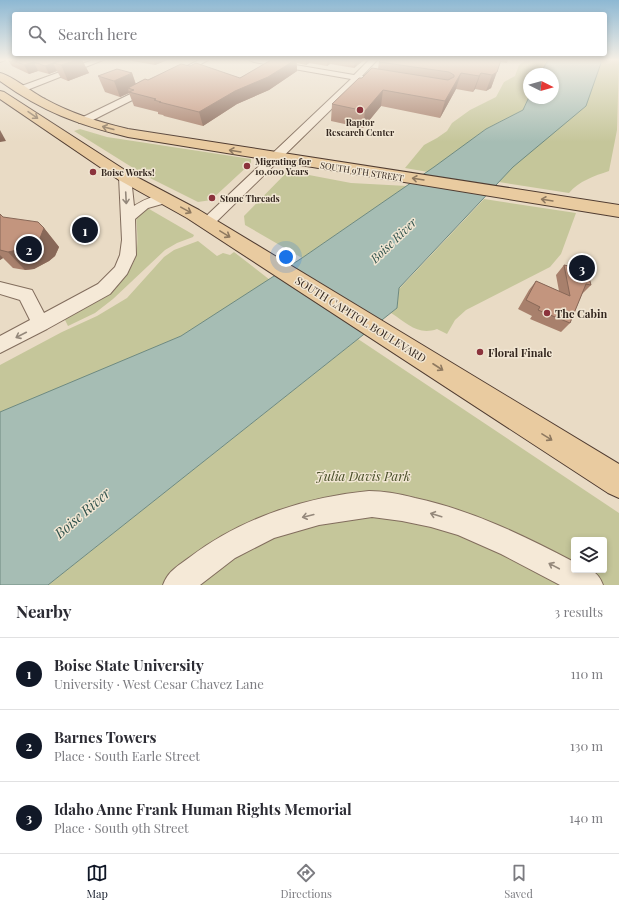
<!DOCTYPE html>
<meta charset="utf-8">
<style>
body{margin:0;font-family:"Playfair Display",serif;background:#f7f7f7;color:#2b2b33}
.controls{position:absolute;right:12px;bottom:12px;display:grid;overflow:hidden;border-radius:4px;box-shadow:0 2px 6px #0003}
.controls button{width:36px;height:36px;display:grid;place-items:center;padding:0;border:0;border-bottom:1px solid #e1e1e2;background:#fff;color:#2b2b33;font:20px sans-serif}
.compass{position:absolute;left:523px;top:68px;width:36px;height:36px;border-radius:50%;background:#fff;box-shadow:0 2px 6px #0003;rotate:95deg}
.you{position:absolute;left:286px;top:257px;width:14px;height:14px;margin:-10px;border:3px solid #fff;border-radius:50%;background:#1a73e8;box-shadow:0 0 0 6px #1a73e833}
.badge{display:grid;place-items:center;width:26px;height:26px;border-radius:50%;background:#111827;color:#fff;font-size:13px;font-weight:700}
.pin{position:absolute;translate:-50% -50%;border:2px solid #fff;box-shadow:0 1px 4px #0006}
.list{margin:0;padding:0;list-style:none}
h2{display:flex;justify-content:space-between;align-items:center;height:52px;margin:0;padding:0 16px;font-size:17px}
h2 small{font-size:13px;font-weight:400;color:#7c7c81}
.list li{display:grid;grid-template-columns:26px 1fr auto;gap:12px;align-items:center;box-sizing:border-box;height:72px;padding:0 16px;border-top:1px solid #e1e1e2}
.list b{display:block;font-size:15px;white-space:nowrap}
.list p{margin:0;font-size:13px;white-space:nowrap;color:#7c7c81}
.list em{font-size:13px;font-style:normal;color:#7c7c81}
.icon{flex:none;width:22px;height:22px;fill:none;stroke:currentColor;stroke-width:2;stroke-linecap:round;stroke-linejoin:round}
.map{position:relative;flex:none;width:619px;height:585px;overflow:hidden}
.search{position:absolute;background:#fff;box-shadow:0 2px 6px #0003;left:12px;right:12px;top:12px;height:44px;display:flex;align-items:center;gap:10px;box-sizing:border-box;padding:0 14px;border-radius:4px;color:#7c7c81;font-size:15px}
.sheet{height:268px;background:#fff}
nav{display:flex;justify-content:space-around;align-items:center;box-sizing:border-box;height:56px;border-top:1px solid #e1e1e2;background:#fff;font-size:11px;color:#7c7c81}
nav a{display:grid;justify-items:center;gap:2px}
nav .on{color:#111827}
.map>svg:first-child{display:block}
.green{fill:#c5c69a;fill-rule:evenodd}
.water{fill:#a6bdb4;stroke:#6e8a80}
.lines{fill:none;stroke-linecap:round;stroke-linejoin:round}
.minor-casing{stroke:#826d5d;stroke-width:2}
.major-casing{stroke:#503c31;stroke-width:2}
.minor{fill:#f5e9d7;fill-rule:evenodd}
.major{fill:#e9cba0;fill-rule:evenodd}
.wall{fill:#a8806c}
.shaded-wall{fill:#886858}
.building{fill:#c3957e;stroke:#886858}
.oneway{stroke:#8e7960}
.oneway2{stroke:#94887b}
.poi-dot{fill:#8b333c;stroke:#f1e6d3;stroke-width:1.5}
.labels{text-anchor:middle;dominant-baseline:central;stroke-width:3;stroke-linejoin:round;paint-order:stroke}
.far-poi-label{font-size:9px;font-weight:bold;fill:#34271f;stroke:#f1e6d3;text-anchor:start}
.far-street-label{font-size:9px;fill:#34271f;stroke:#f1e6d3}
.poi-label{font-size:11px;font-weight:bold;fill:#34271f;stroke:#f1e6d3;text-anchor:start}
.street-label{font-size:11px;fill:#34271f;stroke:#f1e6d3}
.water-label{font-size:12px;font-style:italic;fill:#30524c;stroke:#f1e6d3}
.near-park-label{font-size:13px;font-style:italic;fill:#484e28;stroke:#f1e6d3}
.near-water-label{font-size:14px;font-style:italic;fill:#30524c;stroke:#f1e6d3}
</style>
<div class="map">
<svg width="619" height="585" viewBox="0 0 619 585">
<rect width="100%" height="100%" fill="#e9dbc5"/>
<g class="green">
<path d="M527,60H548L540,74H529V97L523,110L486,129L428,172L405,168L424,145L437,138L447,131L452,123L470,110L496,97L504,82L515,76L519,65Z"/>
<path d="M600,60H619L617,130L609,171C594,176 579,181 569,193L499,182L601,63Z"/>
<path d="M80,129L107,137L251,159V163L211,200L198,202L146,176L74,131Z"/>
<path d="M288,171L351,183L407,186L302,258L245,225L244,216Z"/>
<path d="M484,199L576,213L561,254L550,267L466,310L455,320L447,334L437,329C418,336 407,323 391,313L397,308L399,289Z"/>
<path d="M144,206L194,235L193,237L177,243L165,250L113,299L95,313L68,326L64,318C84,304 127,281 135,259C139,245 137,229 136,215Z"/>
<path d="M198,241L217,256L223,253L230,255L234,252L270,280L181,336L0,414V365L62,332L97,316L127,298L164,257L174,250Z"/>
<path d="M358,339L619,513V585H48ZM574,540H604V570H574Z"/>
</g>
<path class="water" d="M548,60H600L601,63L586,106L513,167L399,288L397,308L48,585H0V412L181,336L302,258L434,167L486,129L523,110L529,97L553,98V74H540Z"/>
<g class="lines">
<g class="minor-casing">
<g id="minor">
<path d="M0,60H5L0,62Z"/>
<path d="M93,60H103L22,92L19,93L15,90L16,88Z"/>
<path d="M199,60H208L179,76H173L172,74Z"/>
<path d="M250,60H266L354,75L369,60H377L362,76L369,77L370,79L369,81L359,80L355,86L212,226L207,228L202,226L200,223L202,220L351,79L254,62Z"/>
<path d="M151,84L154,85L155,87L154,89L87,123H79L78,121L79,119Z"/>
<path d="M125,173L129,174L131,177L134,206C143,200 158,193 169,196L171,199L169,202L148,208L135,219L136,255L127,274L110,294L47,329L0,353V336L30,320L20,300L0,294V282L32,290L44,313L98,284L115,267L120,255L122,240L119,177L121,174Z"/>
<path d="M369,491C384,491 400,494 415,498C471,510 523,535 574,562V570C590,570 597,569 603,585H560L501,554L458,535L431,527L402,521L372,517L319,525L274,538L235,558L200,585H163C168,571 178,566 190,557C241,518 306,497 369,491Z"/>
</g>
</g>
<g class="major-casing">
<g id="major">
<path d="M0,73C11,75 33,93 45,99C72,114 99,122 128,129L619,205V217L128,137C77,124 43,112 0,81Z"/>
<path d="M0,91L4,92L131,174L199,210L619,464V498L608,493L187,218L119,180L0,99Z"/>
</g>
</g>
<use href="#minor" class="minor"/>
<use href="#major" class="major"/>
</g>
<g class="wall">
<path d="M8,60H82L89,73L68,81L61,78L57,71L49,74L38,71L29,74L12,66Z"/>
<path d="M127,60H167L155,65Z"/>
<path d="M271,60H364L354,68L330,64L327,66L309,63L306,65L297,63V71L269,90L237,104L203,126L164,116L163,115L158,114V112L134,106L129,93L120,97L105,92L98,76L132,73L136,84L148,80L240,78Z"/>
<path d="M381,60H508L507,63L500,62L491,88L486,91L475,89L473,92L456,89L440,118L381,106L363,128L331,121L332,104L362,78L378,69L379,62Z"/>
<path d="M0,214L3,217L44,228L59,247L55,256L49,261L34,269L25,270L13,268L3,258L0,260Z"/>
<path d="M564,265L591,285L582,294L570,323L561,332L530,319L532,316L518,309L529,290L536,281L559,291L556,275Z"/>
</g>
<g class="shaded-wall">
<path d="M78,60H82L89,73L68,81L61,65Z"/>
<path d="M154,60H167L155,65Z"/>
<path d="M295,60H296L297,71L269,90L237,104L203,126L199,112L235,91Z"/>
<path d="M306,60H309V63L306,65Z"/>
<path d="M327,60H330V64L327,66Z"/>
<path d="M357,60H364L354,68L355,62Z"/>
<path d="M34,62L38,71L29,74L24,65Z"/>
<path d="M53,63L57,71L49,74L45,66Z"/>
<path d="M497,72L491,88L486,91L492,75Z"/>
<path d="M132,73L137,89L134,90L128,88L129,93L120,97L114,81Z"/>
<path d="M461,73L456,89L440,118L445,101Z"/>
<path d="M481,73L475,89L473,92L479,76Z"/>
<path d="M383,90L381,106L363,128L365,111Z"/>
<path d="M0,130L6,141L0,142Z"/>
<path d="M44,228L59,247L55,256L49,261L34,269L25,270L8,252Z"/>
<path d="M0,255L3,258L0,260Z"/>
</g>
<g class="building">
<path d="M12,60H62L45,66L34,62L24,65Z"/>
<path d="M62,60H78L61,65L53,63Z"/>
<path d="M271,60H295L268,77L235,91L199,112L159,102H161L154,100L156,99L129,92L134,90L128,88L145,79L148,80L181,64L190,66L196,63L240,78Z"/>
<path d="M341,60H357L355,62Z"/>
<path d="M381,60H501L497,72L492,75L481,73L479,76L461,73L445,101L383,90L365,111L332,104L359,78H362L372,68L448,80L454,77V75L449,72L379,62Z"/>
<path d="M117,69L132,73L114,81L98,76Z"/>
<path d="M0,214L3,217L38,222L44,228L40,238L34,243L17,250L8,252L0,250Z"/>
<path d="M564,265L587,270L591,285L586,284L570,323L538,310L540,307L526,300L536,281L570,296Z"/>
</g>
<defs><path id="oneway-shaft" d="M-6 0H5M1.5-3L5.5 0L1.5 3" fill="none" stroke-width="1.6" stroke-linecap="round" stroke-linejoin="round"/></defs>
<g class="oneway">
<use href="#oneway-shaft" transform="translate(33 115) rotate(35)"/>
<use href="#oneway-shaft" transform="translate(108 128) rotate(-165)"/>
<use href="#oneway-shaft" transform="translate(235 151) rotate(-171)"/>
<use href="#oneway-shaft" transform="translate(418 179) rotate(-171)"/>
<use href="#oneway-shaft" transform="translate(547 200) rotate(-171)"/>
<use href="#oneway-shaft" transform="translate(186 210) rotate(29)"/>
<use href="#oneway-shaft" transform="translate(225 234) rotate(31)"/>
<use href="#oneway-shaft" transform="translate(438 367) rotate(33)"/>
<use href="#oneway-shaft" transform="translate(547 437) rotate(32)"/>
</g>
<g class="oneway2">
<use href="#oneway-shaft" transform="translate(126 198) rotate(87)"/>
<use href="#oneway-shaft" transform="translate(21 335) rotate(153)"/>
<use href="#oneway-shaft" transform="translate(436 515) rotate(-163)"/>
<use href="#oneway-shaft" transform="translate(308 516) rotate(166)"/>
<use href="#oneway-shaft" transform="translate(554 566) rotate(-152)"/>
</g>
<linearGradient id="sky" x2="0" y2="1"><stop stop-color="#8db8d3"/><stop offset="0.42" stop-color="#f5efe5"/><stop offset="1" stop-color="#f5efe5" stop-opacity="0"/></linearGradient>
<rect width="619" height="142" fill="url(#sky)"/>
<g class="poi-dot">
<circle cx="360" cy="110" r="4"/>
<circle cx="247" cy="166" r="4"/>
<circle cx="93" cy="172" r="4"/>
<circle cx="212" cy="198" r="4"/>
<circle cx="547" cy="313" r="4"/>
<circle cx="480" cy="352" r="4"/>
</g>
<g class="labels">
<g class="far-poi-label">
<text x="360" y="122" text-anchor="middle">Raptor<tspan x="360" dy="10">Research Center</tspan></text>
<text x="255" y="161">Migrating for<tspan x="255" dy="10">10,000 Years</tspan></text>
<text x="101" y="172">Boise Works!</text>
<text x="220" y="198">Stone Threads</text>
</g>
<g class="far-street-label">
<text transform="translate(362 171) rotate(9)">SOUTH 9TH STREET</text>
</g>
<g class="poi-label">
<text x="555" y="313">The Cabin</text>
<text x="488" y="352">Floral Finale</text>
</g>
<g class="street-label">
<text transform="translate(361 319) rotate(32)">SOUTH CAPITOL BOULEVARD</text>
</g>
<g class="water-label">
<text transform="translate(393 240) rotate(-44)">Boise River</text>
</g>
<g class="near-park-label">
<text x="363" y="475">Julia Davis Park</text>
</g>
<g class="near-water-label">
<text transform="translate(82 513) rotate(-41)">Boise River</text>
</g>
</g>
</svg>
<div class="controls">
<button><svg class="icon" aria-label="layers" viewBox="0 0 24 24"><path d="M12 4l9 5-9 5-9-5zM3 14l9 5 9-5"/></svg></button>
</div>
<svg class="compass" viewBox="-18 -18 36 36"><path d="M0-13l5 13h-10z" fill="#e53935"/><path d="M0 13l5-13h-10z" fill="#7c7c81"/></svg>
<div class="you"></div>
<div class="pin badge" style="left:85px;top:230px">1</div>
<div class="pin badge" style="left:29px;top:249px">2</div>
<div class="pin badge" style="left:582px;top:268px">3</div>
<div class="search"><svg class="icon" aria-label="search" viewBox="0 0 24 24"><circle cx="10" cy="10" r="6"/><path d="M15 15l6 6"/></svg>Search here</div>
</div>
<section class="sheet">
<h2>Nearby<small>3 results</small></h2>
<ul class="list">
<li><span class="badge">1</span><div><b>Boise State University</b><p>University · West Cesar Chavez Lane</p></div><em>110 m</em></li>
<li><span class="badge">2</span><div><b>Barnes Towers</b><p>Place · South Earle Street</p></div><em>130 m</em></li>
<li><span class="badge">3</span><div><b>Idaho Anne Frank Human Rights Memorial</b><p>Place · South 9th Street</p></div><em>140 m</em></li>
</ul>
</section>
<nav>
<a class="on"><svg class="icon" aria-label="map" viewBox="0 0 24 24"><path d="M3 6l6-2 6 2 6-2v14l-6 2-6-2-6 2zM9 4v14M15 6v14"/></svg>Map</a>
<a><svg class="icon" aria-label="directions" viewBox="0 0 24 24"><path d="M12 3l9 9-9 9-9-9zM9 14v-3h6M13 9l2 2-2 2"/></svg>Directions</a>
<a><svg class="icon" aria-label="saved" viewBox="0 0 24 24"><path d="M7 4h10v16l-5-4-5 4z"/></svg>Saved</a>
</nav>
